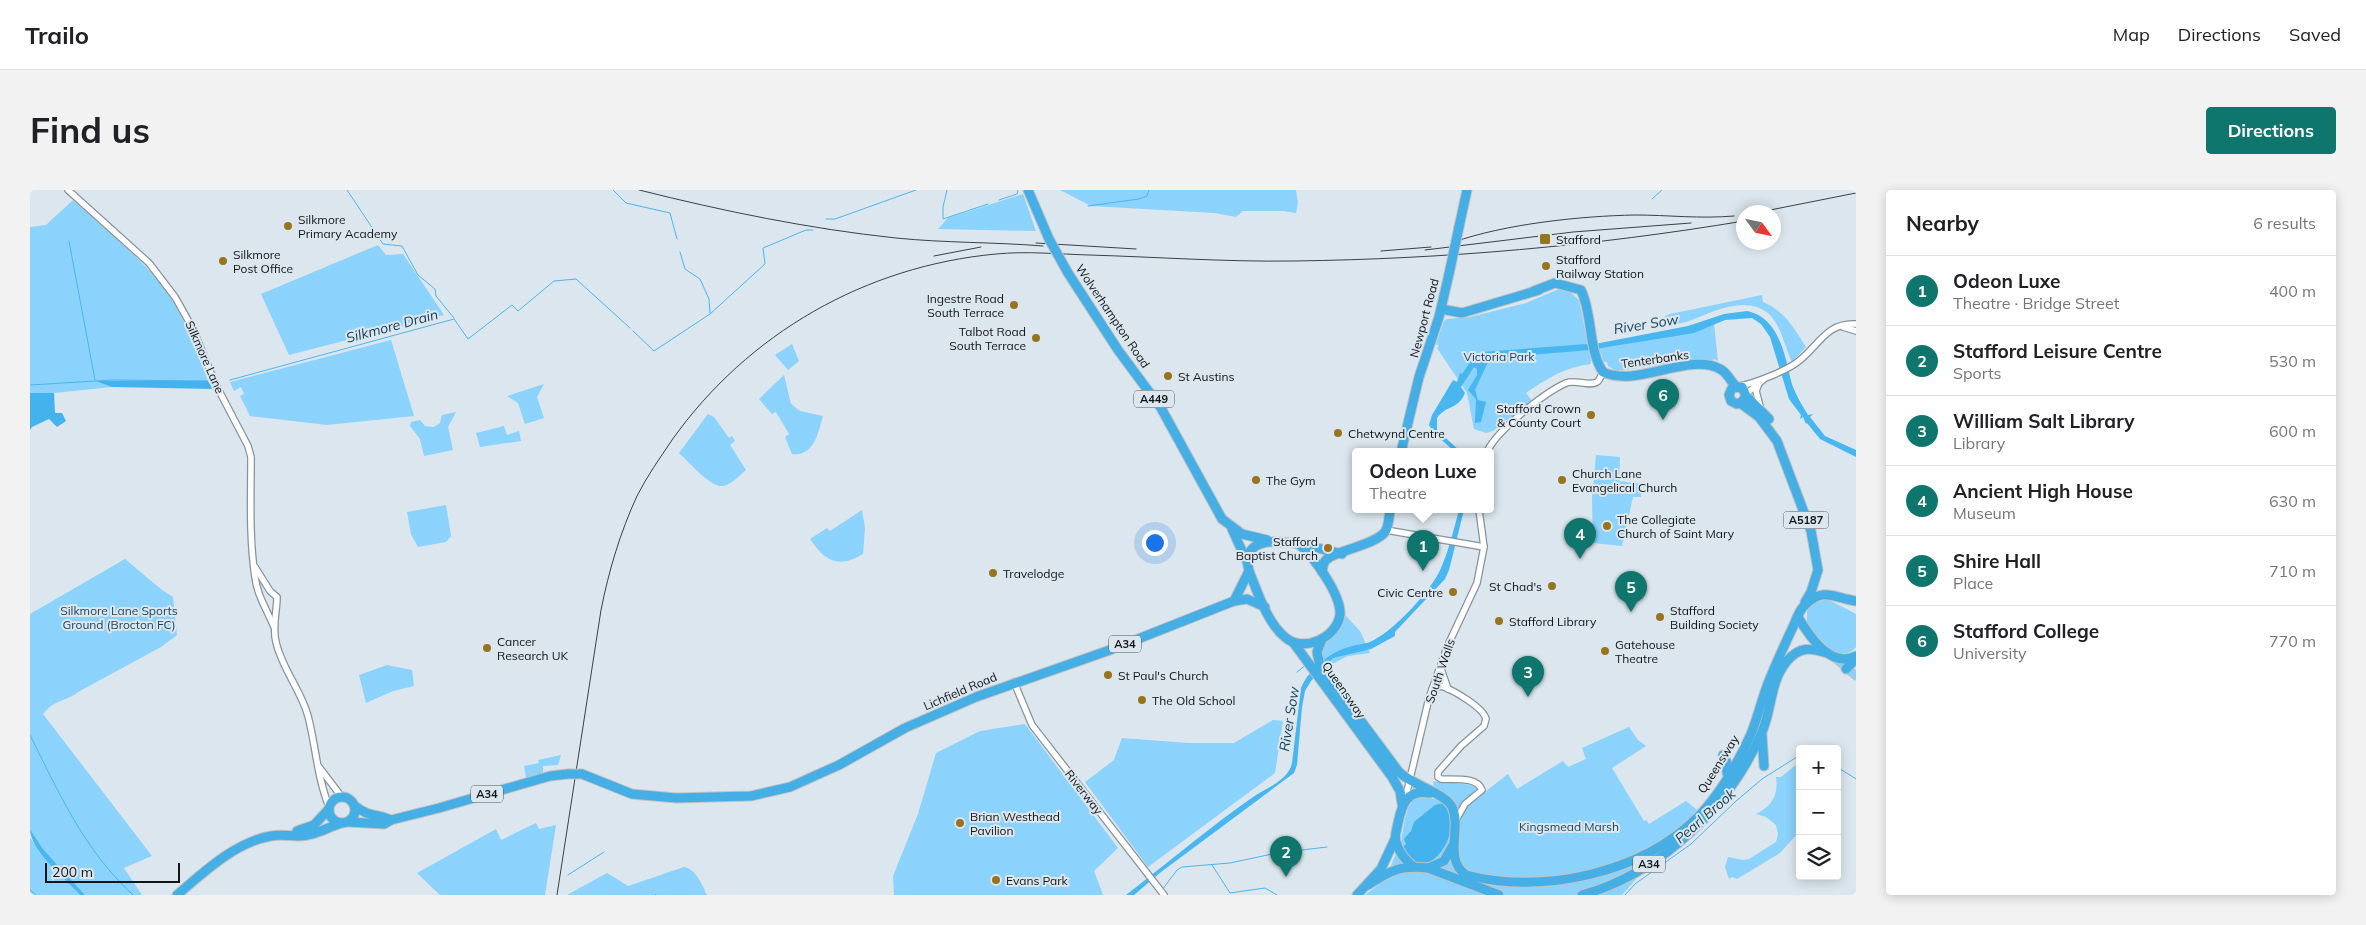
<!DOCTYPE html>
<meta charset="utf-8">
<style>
body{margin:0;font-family:Mulish,sans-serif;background:#f2f2f2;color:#202124}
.controls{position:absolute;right:15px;bottom:15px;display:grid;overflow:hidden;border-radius:5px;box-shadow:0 2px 12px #0003}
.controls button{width:45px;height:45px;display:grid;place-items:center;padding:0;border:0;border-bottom:1px solid #e0e0e0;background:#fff;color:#202124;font:25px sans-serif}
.compass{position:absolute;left:1706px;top:15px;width:45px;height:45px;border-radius:50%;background:#fff;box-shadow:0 2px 12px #0003;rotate:123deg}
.scale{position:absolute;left:15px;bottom:12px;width:135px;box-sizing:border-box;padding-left:5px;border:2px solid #111518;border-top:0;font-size:14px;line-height:18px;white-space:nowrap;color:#111518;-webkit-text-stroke:4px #dbe6ee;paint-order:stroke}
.you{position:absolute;left:1124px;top:352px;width:18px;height:18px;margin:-12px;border:4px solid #fff;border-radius:50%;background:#1a73e8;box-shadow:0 0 0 8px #1a73e833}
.badge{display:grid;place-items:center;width:32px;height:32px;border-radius:50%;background:#0f766e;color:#fff;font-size:16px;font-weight:700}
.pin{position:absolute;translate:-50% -41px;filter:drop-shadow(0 1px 2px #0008)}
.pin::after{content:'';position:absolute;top:26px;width:18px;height:15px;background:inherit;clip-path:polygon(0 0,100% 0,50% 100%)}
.popup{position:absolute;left:1322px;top:258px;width:142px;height:65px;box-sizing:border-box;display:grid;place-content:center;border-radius:5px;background:#fff;filter:drop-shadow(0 1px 4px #0005);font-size:16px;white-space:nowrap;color:#757577}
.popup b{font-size:19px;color:#202124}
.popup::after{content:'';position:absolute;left:50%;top:100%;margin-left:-10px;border:10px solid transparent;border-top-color:#fff}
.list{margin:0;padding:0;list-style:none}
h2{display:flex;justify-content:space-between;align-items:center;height:65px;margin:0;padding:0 20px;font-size:21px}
h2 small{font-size:16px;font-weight:400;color:#757577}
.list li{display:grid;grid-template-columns:32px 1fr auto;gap:15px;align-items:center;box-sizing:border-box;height:70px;padding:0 20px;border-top:1px solid #e0e0e0}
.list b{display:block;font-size:19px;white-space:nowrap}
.list p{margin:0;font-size:16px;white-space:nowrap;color:#757577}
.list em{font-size:16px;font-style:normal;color:#757577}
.icon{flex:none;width:28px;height:28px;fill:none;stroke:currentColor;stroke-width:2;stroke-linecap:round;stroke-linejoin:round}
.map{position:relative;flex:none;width:1826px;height:705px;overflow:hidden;border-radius:5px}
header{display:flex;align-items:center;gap:30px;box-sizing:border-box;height:70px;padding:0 25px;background:#fff;border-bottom:1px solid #e0e0e0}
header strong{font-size:24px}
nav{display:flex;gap:28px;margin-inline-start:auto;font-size:18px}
.intro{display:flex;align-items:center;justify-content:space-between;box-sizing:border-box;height:120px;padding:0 30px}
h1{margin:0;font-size:35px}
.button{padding:12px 22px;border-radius:5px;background:#0f766e;color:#fff;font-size:18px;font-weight:700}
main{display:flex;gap:30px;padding:0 30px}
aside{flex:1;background:#fff;border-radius:5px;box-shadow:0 2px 12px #0003}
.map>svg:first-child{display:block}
.green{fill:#8bd2fc}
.forest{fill:#44b2ec}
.water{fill:#48b6ef}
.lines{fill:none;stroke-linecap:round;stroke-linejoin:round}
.stream{stroke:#48b6ef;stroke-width:1}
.minor-casing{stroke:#889399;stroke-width:8}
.major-casing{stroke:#c1c2c3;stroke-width:9}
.highway-casing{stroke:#c1c2c3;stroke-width:11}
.minor{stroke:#fff;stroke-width:5.5}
.major{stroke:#8fceef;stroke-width:7}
.highway{stroke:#45aee5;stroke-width:9}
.rail{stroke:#3b4045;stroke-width:1}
.highway-bridge-casing{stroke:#c1c2c3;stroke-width:11;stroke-linecap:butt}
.highway-bridge{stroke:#45aee5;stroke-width:9}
.poi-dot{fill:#97741d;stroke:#dbe6ee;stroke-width:2}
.labels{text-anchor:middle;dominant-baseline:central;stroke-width:4;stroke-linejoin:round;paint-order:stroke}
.shield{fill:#dbe6ee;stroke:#4e5458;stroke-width:1}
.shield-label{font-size:11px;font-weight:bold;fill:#111518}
.poi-label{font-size:12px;fill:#111518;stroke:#dbe6ee;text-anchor:start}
.street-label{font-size:12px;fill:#111518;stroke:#dbe6ee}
.park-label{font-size:12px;fill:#19465e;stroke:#dbe6ee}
.water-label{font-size:14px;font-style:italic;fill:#103e56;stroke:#dbe6ee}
</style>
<header>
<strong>Trailo</strong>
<nav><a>Map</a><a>Directions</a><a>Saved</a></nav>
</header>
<div class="intro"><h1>Find us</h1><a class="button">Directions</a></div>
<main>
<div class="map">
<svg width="1826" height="705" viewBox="0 0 1826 705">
<rect width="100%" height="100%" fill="#dbe6ee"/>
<g class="green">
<path d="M1030,0H1266L1268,13L1266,23L1253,21H1213L1206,27L1185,23L1061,16Z"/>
<path d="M993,4L1006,41L908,39L918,28Z"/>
<path d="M43,10C75,40 113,68 138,104C156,130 166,161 178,191H68L82,197L24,203H0V37L16,35Z"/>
<path d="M348,55L356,65L373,64L414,125L259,165L231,104Z"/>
<path d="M1529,99L1540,102L1549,110L1559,160L1675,138L1684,134L1688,171L1684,169L1681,171H1660L1586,181L1578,176L1577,172H1574L1570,161L1560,162L1561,174C1535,177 1518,188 1496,203L1502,211L1463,241L1456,243L1444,239L1437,203L1407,158L1409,156L1406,154L1414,131L1417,129L1440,127L1496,113Z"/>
<path d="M1732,105L1733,112C1755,121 1764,138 1776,157L1762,172C1755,157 1752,139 1741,126C1718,102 1681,123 1656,132C1649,134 1641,134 1633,135L1635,126L1640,124Z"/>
<path d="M361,150L384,226L297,235L220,226L210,206L214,204L211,197L204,201L200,192Z"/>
<path d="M762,154L769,171L758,180L745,165Z"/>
<path d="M754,185L761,214L770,221L793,226C788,243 784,267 762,264L755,247L759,244L746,222L742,224L729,209Z"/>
<path d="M514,194L507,207L514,228L495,234L488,213L477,206Z"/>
<path d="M426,222L418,237L423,260L394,266L390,249L380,236L381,232L390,230L395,236L404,237L410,233L412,225Z"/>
<path d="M678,224L684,227L699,248L702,246L705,251L700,255L716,280C710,285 701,295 693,296C681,298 658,271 649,263Z"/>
<path d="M474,236L477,245L489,241L491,251L450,257L446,243Z"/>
<path d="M1566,265L1590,267L1589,291L1611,294V307H1603L1592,356L1563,353L1562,308Z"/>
<path d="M416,315L421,346L416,352L388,357L381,344L377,322Z"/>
<path d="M832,320L835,338L833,364C808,379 795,371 780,349L797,338L800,341Z"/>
<path d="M95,369L132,400L143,407L147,445L131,457L48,502C34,513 26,508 13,524L122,666L94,678L112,705H55L13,659L0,639V424Z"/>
<path d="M1797,409L1826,424V457C1809,477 1787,447 1777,433V422L1782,414Z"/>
<path d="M1314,424L1330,441L1340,463L1318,466L1296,477L1291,470L1294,455L1304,445Z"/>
<path d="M357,475L382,480L384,496L363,501L336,513L329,485Z"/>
<path d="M1243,530L1253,531L1245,583L1118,677L1055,592L1084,570L1092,548L1158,553H1204Z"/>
<path d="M995,534L1088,658L1064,681L1073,705H864L863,686L888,624L906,563L950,541Z"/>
<path d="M1599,537L1608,550L1616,556L1582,578L1614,631L1616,630L1619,634L1656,611L1678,629L1613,681L1592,705H1335L1355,690L1365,666L1372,658C1370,650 1373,642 1374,634C1380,606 1386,600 1414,613L1422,610L1404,599L1403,591L1444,595L1447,599L1442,604L1446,609L1478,584L1487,599L1533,571L1538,577L1556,569L1552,558Z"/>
<path d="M531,565L528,575L513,576V585L496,588L494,576L509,573L508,570Z"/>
<path d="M1767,574L1770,578V641L1750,663L1707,689L1702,687L1699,689L1695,677L1698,667L1713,670L1719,669L1746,652L1748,644L1746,635L1736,627L1726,624C1741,617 1749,605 1746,587H1751Z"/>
<path d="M506,633L509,639L526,635L515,705H410L387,683L466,639L471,650Z"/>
<path d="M0,648L23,677L50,705H0Z"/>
<path d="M654,677C666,679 672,695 677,705H537L577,683L598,696Z"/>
</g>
<g class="forest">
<path d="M66,191H178L183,199L82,197Z"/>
<path d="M0,203H24L25,223H32L36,231L27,237L19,229L2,237L0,240Z"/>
<path d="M1414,613C1439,635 1396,705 1372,658L1376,654L1374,649L1381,641L1384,632L1405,615Z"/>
</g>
<g class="water">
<path d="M1717,121C1748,127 1755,164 1761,191C1764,202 1772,215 1778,225L1783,224L1780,227L1795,246L1826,260V267L1790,249L1777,233L1776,234L1773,227L1770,229L1771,225L1759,209L1740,147L1731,134L1722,128L1695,130L1664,143L1559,160L1464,168L1458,172L1445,200L1448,210L1456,212L1451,232L1445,233L1446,209L1438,200L1447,185V179L1444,177L1431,197L1435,203C1428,220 1416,215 1407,228V240L1431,262H1425L1404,243L1399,235L1402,225L1423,190L1427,192L1430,183L1432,184L1441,171L1452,162L1570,153L1658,136L1694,124Z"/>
<path d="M1429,320H1434L1419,380L1415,389L1365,442V446L1341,459L1303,468L1281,491L1275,501L1272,517L1267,575L1264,583L1131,682L1104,705H1096C1139,672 1181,636 1226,605C1239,597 1259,589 1262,573L1271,498C1279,479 1300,462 1319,457C1327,454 1336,455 1344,450C1365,439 1402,400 1411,378C1419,360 1424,338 1429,320Z"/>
<path d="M0,639L13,659L55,705H50C36,689 0,660 0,639Z"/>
</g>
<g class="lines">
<g class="stream">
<path d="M317,0L353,54L372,56L388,85L405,99L406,106L424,128"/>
<path d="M583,0L596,13L640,23L647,49"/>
<path d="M917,0L913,17V29L958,14"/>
<path d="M1622,9L1632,0"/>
<path d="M969,10L987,4L988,0"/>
<path d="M1058,16L1109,9L1117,6L1119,0"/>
<path d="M796,29H805L886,0"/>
<path d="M39,51L65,190"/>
<path d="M650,62L655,79L670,89L679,109L680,123"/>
<path d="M603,141L624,161L680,124L735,74L733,58L776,40H783"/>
<path d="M200,190L424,129L438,149L482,115L488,121L524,91L546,89L600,138"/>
<path d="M0,195L82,190L178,191"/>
<path d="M1267,482L1276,475"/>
<path d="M0,545C29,603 54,660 103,705"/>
<path d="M1807,577L1826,589"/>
<path d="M1182,675L1200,703L1235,698L1247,705"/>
<path d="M538,685L574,662"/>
<path d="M0,700L6,705"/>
<path d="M1132,700L1147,680L1152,677L1200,673L1247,663L1297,657"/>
<path d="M625,705L626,704"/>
<path d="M1595,705L1605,694L1661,654L1705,612L1732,589L1770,565"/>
</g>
<g class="minor-casing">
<g id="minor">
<path d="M38,0L119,73L145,107L163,139L185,193L218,256L221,267C221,307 219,347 225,387C227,405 237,420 244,437"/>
<path d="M1813,137L1826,141"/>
<path d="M1729,193L1726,201L1731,220"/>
<path d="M1709,196C1723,194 1759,180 1770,170C1789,155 1797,132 1826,134"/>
<path d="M1716,204L1733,190"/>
<path d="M1457,262C1466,241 1514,203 1536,193C1546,189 1559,197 1567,192C1570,190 1571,185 1573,182"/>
<path d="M1356,340L1454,357"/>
<path d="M225,377L240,401L247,407C247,421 242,437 246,452C252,479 271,500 278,526C286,557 287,587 299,617"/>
<path d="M1411,479L1418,499"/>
<path d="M984,492L1002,535L1134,705"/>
<path d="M1402,500L1411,496C1423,500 1453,517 1456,529L1454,536L1431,556L1408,582V587L1411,589C1424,590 1447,586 1452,600L1435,614L1426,630"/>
<path d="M289,577L311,606"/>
<path d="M1375,610L1399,508L1417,457L1447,393L1454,357L1449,320"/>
</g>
</g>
<g class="major-casing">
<path id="major" d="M1805,468L1826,486"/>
</g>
<g class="highway-casing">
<g id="highway">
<path d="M998,0L1019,49"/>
<path d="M1429,37L1437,0"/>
<path d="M1038,83L1088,160L1131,218L1192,329L1212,344L1237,350"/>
<path d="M1504,101L1525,93L1551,100C1563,125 1558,160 1573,182C1607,198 1659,162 1690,179C1697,182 1700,191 1706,196"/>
<path d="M1411,119L1432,123L1509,100"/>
<path d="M1716,206L1712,212L1707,214L1701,211L1699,205L1702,198L1712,197L1716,206L1739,229"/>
<path d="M1710,213L1729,227L1747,251L1781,341L1788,380L1781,402L1775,412"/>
<path d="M1371,262L1389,187L1409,127L1419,84"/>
<path d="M1202,339L1217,372"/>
<path d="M1270,355C1284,367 1311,405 1310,424C1308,447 1274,463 1256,448C1237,433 1228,403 1219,381C1206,331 1290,359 1312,364"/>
<path d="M1292,382C1293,378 1293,374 1295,371C1302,361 1344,356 1355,342C1359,336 1359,327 1360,320"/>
<path d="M1204,411L1219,381"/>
<path d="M1768,427C1779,446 1801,479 1826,466"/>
<path d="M1292,449L1287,462L1290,476L1369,582C1382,595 1415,603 1422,617C1432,638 1413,669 1436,685C1512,705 1612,683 1668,627C1690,604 1708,573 1721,544C1728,527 1732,508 1739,491C1746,473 1754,456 1762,439C1766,431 1768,422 1774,416C1794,396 1803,408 1826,411"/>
<path d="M1263,452L1362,587L1370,601L1372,614"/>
<path d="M1816,479L1826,469"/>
<path d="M1732,545L1734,576"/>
<path d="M1693,565L1697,573V583"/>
<path d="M552,584L602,604L646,608L721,606L760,597L809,575L875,538L946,507L1080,460L1204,411L1217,409L1235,417"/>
<circle cx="312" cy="620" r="13"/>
<path d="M325,616C340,628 346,623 361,630"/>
<path d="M318,632L354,634L361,630L409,618L520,586L538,584"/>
<path d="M267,641L284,635L298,620"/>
<path d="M1384,677C1375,670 1369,663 1366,652C1364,646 1367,639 1368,633C1372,614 1377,599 1400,603"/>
<path d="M1398,678L1414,671L1423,655"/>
<path d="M1338,695C1361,680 1371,675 1398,678L1469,705"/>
<path d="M147,705C173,683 205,652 241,646C250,644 259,646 267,646C282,647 298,637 312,633"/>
<path d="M1327,705L1351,679L1365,649"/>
<path d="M1552,705C1631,683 1700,616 1732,542C1742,519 1740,491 1757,471C1770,456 1780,458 1797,463"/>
</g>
</g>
<use href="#minor" class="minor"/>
<use href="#major" class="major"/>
<use href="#highway" class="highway"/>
<g class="rail">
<path d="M609,0C693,21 780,39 866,48C915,53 964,52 1013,56"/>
<path d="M1730,22L1826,3"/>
<path d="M1424,52C1475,34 1550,26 1605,25C1638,25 1670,29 1704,26"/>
<path d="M1006,53L1106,59"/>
<path d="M1395,60L1543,42L1661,33"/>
<path d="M1351,61L1401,57"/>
<path d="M904,66L951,57"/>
<path d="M527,705L571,420C579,380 590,343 607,306C617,286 630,268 642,250C718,143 836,76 966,64C997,61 1027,64 1059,65C1127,67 1196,72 1264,71C1415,69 1564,56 1714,31"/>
</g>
<g class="highway-bridge-casing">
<g id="highway-bridge">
<path d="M1019,49L1038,83"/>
<path d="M1419,84L1429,37"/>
<path d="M538,584H552"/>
</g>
</g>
<use href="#highway-bridge" class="highway-bridge"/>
</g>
<g class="poi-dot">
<circle cx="258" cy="36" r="5"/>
<rect x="1509" y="43" width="12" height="12" rx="2.5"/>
<circle cx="193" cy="71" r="5"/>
<circle cx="1516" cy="76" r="5"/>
<circle cx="984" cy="115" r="5"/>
<circle cx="1006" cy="148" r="5"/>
<circle cx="1138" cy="186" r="5"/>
<circle cx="1561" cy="225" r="5"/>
<circle cx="1308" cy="243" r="5"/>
<circle cx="1226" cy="290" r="5"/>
<circle cx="1532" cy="290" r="5"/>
<circle cx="1577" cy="336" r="5"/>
<circle cx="1298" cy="358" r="5"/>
<circle cx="963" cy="383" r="5"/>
<circle cx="1522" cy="396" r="5"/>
<circle cx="1423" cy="402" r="5"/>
<circle cx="1630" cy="427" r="5"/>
<circle cx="1469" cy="431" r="5"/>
<circle cx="457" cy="458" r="5"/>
<circle cx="1575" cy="461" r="5"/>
<circle cx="1078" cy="485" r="5"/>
<circle cx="1112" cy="510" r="5"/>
<circle cx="930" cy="633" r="5"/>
<circle cx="966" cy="690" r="5"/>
</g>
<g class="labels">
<g class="shield">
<rect x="1104" y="200.5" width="40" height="17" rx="4"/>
<rect x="1753.5" y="321.5" width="45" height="17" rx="4"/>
<rect x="1079" y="445.5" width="32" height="17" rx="4"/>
<rect x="441" y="595.5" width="32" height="17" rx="4"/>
<rect x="1603" y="665.5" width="32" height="17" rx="4"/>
</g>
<g class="shield-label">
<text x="1124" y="209">A449</text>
<text x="1776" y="330">A5187</text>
<text x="1095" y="454">A34</text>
<text x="457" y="604">A34</text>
<text x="1619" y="674">A34</text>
</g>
<g class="poi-label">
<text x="268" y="29">Silkmore<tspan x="268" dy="14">Primary Academy</tspan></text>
<text x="1526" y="49">Stafford</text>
<text x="203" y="64">Silkmore<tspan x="203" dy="14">Post Office</tspan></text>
<text x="1526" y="69">Stafford<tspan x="1526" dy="14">Railway Station</tspan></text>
<text x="974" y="108" text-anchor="end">Ingestre Road<tspan x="974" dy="14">South Terrace</tspan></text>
<text x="996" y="141" text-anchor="end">Talbot Road<tspan x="996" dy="14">South Terrace</tspan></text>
<text x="1148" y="186">St Austins</text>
<text x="1551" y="218" text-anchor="end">Stafford Crown<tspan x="1551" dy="14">&amp; County Court</tspan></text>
<text x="1318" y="243">Chetwynd Centre</text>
<text x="1542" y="283">Church Lane<tspan x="1542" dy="14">Evangelical Church</tspan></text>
<text x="1236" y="290">The Gym</text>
<text x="1587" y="329">The Collegiate<tspan x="1587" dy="14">Church of Saint Mary</tspan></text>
<text x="1288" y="351" text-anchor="end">Stafford<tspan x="1288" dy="14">Baptist Church</tspan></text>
<text x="973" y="383">Travelodge</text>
<text x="1512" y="396" text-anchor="end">St Chad's</text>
<text x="1413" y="402" text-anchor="end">Civic Centre</text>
<text x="1640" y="420">Stafford<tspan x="1640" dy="14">Building Society</tspan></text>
<text x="1479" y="431">Stafford Library</text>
<text x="467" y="451">Cancer<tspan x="467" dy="14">Research UK</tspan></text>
<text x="1585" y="454">Gatehouse<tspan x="1585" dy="14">Theatre</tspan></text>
<text x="1088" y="485">St Paul's Church</text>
<text x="1122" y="510">The Old School</text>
<text x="940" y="626">Brian Westhead<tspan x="940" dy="14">Pavilion</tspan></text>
<text x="976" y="690">Evans Park</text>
</g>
<g class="street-label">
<text transform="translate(1083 126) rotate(56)">Wolverhampton Road</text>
<text transform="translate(1394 128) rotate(-75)">Newport Road</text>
<text transform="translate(175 167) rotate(66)">Silkmore Lane</text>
<text transform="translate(1625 169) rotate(-8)">Tenterbanks</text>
<text transform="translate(1410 481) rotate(-71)">South Walls</text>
<text transform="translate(1314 500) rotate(55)">Queensway</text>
<text transform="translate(930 501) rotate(-23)">Lichfield Road</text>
<text transform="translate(1688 574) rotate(-58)">Queensway</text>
<text transform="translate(1054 602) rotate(52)">Riverway</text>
</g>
<g class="park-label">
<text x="1469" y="166">Victoria Park</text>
<text x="89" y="420">Silkmore Lane Sports<tspan x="89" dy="14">Ground (Brocton FC)</tspan></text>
<text x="1539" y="636">Kingsmead Marsh</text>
</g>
<g class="water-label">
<text transform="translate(1616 134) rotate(-9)">River Sow</text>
<text transform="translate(362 136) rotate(-15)">Silkmore Drain</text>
<text transform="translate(1259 529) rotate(-81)">River Sow</text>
<text transform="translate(1675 626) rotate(-41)">Pearl Brook</text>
</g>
</g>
</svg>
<div class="controls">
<button>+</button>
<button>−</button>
<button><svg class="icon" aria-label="layers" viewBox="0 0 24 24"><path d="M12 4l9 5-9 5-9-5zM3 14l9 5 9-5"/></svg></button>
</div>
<svg class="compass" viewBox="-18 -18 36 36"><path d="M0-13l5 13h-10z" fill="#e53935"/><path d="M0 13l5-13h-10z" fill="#757577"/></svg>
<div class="scale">200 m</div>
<div class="you"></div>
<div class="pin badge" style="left:1393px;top:381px">1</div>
<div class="popup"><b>Odeon Luxe</b>Theatre</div>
<div class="pin badge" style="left:1256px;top:687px">2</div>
<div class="pin badge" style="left:1498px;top:507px">3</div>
<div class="pin badge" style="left:1550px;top:369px">4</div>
<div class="pin badge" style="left:1601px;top:422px">5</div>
<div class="pin badge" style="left:1633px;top:230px">6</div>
</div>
<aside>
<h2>Nearby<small>6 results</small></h2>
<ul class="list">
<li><span class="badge">1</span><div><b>Odeon Luxe</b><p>Theatre · Bridge Street</p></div><em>400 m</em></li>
<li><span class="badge">2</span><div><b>Stafford Leisure Centre</b><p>Sports</p></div><em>530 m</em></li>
<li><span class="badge">3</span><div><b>William Salt Library</b><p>Library</p></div><em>600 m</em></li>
<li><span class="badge">4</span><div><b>Ancient High House</b><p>Museum</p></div><em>630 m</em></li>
<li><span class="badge">5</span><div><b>Shire Hall</b><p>Place</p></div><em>710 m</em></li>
<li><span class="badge">6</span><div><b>Stafford College</b><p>University</p></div><em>770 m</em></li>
</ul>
</aside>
</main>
